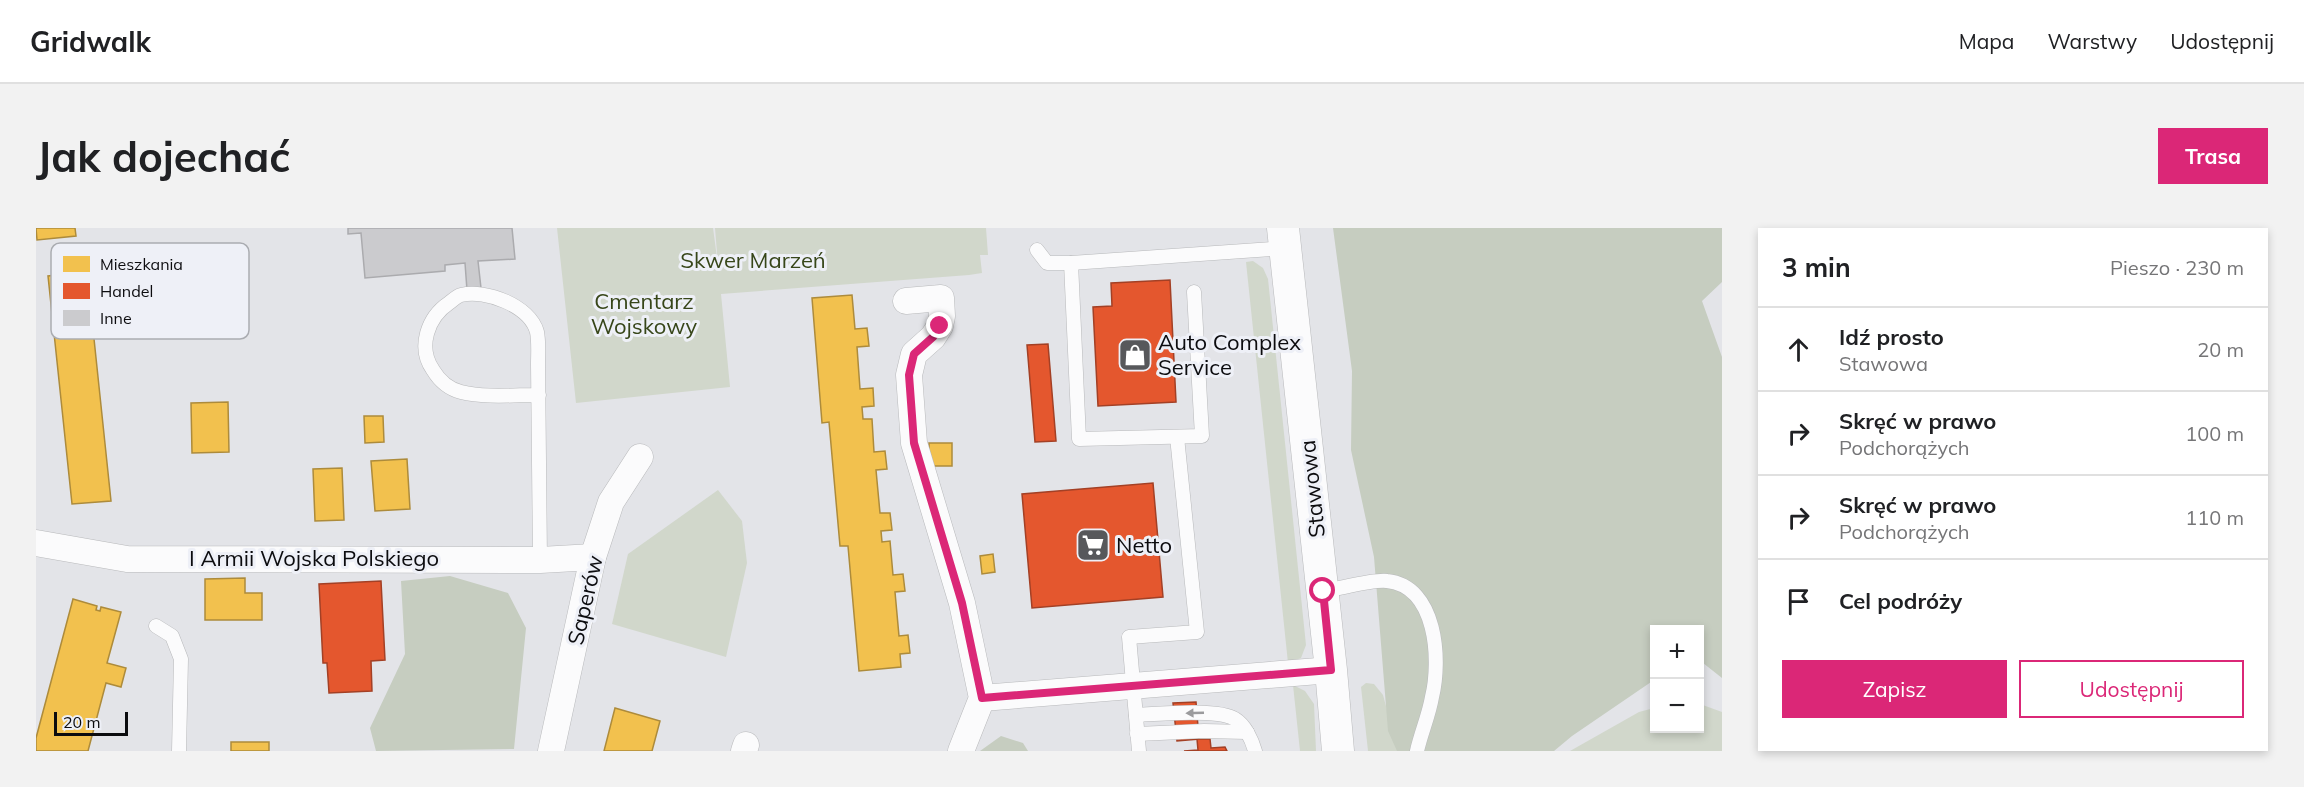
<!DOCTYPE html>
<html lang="pl">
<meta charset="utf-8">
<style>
body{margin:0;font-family:Mulish,sans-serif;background:#f2f2f2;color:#202124}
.controls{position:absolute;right:18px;bottom:18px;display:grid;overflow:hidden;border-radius:0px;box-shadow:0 3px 9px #0003}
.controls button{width:54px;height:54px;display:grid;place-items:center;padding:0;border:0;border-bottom:2px solid #e0e0e0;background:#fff;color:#202124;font:30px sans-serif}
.scale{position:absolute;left:18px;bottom:15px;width:74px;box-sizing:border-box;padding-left:6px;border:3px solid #0c0c0f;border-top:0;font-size:16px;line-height:21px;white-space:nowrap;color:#0c0c0f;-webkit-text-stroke:4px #eef0f7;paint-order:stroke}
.stop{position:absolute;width:18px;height:18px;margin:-14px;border:4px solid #db2777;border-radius:50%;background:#fff}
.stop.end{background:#db2777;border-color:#fff;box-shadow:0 2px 6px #0008}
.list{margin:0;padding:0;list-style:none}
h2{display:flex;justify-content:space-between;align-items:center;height:78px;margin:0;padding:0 24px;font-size:26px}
h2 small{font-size:20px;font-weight:400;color:#757577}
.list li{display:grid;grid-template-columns:39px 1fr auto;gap:18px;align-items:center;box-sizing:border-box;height:84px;padding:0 24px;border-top:2px solid #e0e0e0}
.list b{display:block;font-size:22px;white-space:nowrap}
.list p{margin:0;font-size:20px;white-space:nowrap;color:#757577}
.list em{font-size:20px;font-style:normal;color:#757577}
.actions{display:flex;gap:12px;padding:18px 24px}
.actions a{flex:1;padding:14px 0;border:2px solid #db2777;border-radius:0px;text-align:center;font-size:21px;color:#db2777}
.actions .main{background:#db2777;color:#fff}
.icon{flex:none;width:33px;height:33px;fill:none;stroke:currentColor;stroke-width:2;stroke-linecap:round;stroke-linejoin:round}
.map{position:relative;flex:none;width:1686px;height:523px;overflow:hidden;border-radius:0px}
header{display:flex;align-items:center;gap:36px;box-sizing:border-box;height:84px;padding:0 30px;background:#fff;border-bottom:2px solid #e0e0e0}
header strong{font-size:28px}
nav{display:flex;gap:33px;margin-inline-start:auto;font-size:21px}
.intro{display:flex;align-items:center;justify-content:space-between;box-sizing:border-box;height:144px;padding:0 36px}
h1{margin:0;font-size:42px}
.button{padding:15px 27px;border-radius:0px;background:#db2777;color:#fff;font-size:21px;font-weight:700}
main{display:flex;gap:36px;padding:0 36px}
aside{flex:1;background:#fff;border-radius:0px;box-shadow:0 3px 9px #0003}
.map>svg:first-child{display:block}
.green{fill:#d1d7cb}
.forest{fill:#c6cdc0}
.homes{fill:#f2c14e;stroke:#ad8b3b;stroke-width:1.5}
.shops{fill:#e4572e;stroke:#a34025;stroke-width:1.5}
.building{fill:#cbcbce;stroke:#ababae;stroke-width:1.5}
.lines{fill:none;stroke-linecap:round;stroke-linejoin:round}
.service-casing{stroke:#b8b9bb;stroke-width:15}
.minor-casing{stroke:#b8b9bb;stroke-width:27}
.tertiary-casing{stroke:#b8b9bb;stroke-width:33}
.service{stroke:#fbfbfc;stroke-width:14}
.minor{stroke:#fbfbfc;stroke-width:26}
.tertiary{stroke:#fbfbfc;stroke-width:32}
.oneway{fill:#9b9b9d}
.route{stroke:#db2777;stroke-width:8}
.labels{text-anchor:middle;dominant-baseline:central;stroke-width:6;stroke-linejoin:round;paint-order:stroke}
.park-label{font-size:22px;fill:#374619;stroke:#eef0f7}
.poi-label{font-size:22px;fill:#0c0c0f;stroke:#eef0f7;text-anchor:start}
.street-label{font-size:22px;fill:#0c0c0f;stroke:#eef0f7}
.key{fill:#eef0f7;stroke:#aaacb1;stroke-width:1.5}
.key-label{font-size:16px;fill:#0c0c0f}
</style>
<header>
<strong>Gridwalk</strong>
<nav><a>Mapa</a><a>Warstwy</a><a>Udostępnij</a></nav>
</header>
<div class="intro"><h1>Jak dojechać</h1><a class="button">Trasa</a></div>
<main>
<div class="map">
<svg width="1686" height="523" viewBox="0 0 1686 523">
<rect width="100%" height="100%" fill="#e3e4e8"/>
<g class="green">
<path d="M521,0H677L682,37L679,0H950L952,27H944L946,45L933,47L685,66L694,159L540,175Z"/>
<path d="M1217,33L1227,40L1232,51L1270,417L1265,430L1252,435L1210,34Z"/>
<path d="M682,262L706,293L711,335L690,429L576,396L592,326Z"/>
<path d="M1330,455L1338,456L1347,467L1362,523H1332L1325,459Z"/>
<path d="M1257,457L1269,463L1278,476L1280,523H1264Z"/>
<path d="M1664,476L1686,484V523H1534L1603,484L1618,480V500H1664Z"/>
</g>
<g class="forest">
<path d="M1297,0H1686V54L1666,73L1686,129V450L1667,435L1664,436V401H1618V452L1536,508L1518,523H1361L1352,503L1338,329L1315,222L1316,143Z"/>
<path d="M414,348L472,365L490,400L478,521L340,523L334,500L369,426L365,353Z"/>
<path d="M965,508L987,515L992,523H944Z"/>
</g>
<g class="homes">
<path d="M0,0H39L40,8L1,12Z"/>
<path d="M51,44L75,273L36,276L12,48Z"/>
<path d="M816,67L819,101L831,100L833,118L821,119L824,161L837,160L838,178L826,179L827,191H836L838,224L849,223L851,241L840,242L844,285H854L856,302L845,303L846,314L854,313L857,347L867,346L869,363L859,364L863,408L872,407L874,425L864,426L865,439L823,443L812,318H804L793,194L786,195L776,70Z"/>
<path d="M192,174L193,224L156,225L155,175Z"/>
<path d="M328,188H347L348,214L329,215Z"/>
<rect x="893" y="215" width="23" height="23"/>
<path d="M371,231L374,281L339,283L335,233Z"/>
<path d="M306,240L308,292L279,293L277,241Z"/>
<path d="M957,326L959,344L946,346L944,328Z"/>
<path d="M209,350V365H226V392H169V351Z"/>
<path d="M37,371L61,378L60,382L64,383L65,379L85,384L71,435L90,440L85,459L70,455L52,523H0V510Z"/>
<path d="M579,480L624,493L616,523H568Z"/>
<rect x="195" y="514" width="38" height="9"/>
</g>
<g class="shops">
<path d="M1134,52L1140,174L1062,178L1057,79L1076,78L1075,55Z"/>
<path d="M1012,116L1020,213L999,214L991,117Z"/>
<path d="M1117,255L1127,369L996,380L986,266Z"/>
<path d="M345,353L349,432L335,433L336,463L293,465L291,435H287L283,356Z"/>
<path d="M1160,474L1163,511L1141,513L1137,475Z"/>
<path d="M1161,511H1174L1175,520L1189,519L1191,523H1148L1162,522Z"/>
</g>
<path class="building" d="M312,0H476L479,31L442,33L445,60L431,62L429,35L409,37V43L329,50L325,5L312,6Z"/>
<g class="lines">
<g class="service-casing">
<g id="service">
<path d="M1001,22L1011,35H1035L1249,20"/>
<path d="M1035,35L1043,211L1166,208L1158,64"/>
<path d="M503,167C478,167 449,170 425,164C413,161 403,152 397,142C381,119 392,89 413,75C417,72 421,68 425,67C450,61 494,78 501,104C503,114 502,126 502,136L504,332"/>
<path d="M1287,363C1303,361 1337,351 1351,353C1401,358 1405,432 1396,469C1393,487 1385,505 1381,523"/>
<path d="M120,398L136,408L145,431L143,523"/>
<path d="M1100,487C1121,486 1182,480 1199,491C1209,497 1216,512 1219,523"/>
<path d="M1101,506L1168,503L1211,504"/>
<path d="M1103,523L1093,409L1161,404L1141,209"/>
</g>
</g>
<g class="minor-casing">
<g id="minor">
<path d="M870,73L905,70L906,88L904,98L897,109L878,126L873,147L878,215L926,375L946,470L925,523"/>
<path d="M0,315L91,331L504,332L557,329"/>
<path d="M946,470L1295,442"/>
<path d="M515,523L557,329L575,274L604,229"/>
<path d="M708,523L710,517"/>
</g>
</g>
<g class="tertiary-casing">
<path id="tertiary" d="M1247,0L1295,442L1302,523"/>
</g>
<use href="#service" class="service"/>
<use href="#minor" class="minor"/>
<use href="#tertiary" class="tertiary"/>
</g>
<defs><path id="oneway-solid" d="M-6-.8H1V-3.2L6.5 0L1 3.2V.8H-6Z" transform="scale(1.5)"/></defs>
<use class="oneway" href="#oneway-solid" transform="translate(1159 485) rotate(178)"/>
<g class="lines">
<path class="route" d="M904,98L897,109L878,126L873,147L878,215L926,375L946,470L1295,442L1287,363"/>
</g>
<defs>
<g id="shop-square" transform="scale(1.725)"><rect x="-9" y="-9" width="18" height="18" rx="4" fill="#57585b" stroke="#eef0f7"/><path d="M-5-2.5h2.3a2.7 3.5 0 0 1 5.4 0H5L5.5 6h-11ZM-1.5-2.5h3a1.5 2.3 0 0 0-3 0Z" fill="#fff"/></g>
<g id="supermarket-square" transform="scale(1.725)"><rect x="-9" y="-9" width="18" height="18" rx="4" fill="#57585b" stroke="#eef0f7"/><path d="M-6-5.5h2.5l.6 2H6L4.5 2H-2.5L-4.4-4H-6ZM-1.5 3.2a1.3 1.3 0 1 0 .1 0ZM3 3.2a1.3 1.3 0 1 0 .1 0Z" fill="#fff"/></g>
</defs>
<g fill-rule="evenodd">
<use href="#shop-square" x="1099" y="127"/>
<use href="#supermarket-square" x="1057" y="317"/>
</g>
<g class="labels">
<g class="park-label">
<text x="717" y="32">Skwer Marzeń</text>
<text x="608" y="73">Cmentarz<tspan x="608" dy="25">Wojskowy</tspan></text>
</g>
<g class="poi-label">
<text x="1122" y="114">Auto Complex<tspan x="1122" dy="25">Service</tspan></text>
<text x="1080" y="317">Netto</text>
</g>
<g class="street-label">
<text transform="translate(1276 261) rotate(-96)">Stawowa</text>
<text x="278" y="330">I Armii Wojska Polskiego</text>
<text transform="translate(549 372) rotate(-77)">Saperów</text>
</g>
</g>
<rect x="15" y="15" width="198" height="96" rx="9" class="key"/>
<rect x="27" y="28" width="27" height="16" fill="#f2c14e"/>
<rect x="27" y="55" width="27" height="16" fill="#e4572e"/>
<rect x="27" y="82" width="27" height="16" fill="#cbcbce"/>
<g class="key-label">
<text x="64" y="42">Mieszkania</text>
<text x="64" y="69">Handel</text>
<text x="64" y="96">Inne</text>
</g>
</svg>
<div class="controls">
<button>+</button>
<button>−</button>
</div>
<div class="scale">20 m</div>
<div class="stop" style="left:1287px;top:363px"></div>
<div class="stop end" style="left:904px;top:98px"></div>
</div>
<aside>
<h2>3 min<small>Pieszo · 230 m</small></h2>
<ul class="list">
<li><svg class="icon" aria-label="ahead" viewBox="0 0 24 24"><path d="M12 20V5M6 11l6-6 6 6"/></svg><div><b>Idź prosto</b><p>Stawowa</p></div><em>20 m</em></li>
<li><svg class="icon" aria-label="right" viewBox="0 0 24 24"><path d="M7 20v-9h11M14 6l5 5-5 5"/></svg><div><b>Skręć w prawo</b><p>Podchorążych</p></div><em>100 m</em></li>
<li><svg class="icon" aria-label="right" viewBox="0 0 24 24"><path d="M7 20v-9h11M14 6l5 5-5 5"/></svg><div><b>Skręć w prawo</b><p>Podchorążych</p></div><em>110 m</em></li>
<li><svg class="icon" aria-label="arrive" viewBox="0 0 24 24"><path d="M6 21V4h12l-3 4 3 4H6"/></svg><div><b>Cel podróży</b></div></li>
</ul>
<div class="actions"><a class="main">Zapisz</a><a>Udostępnij</a></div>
</aside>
</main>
